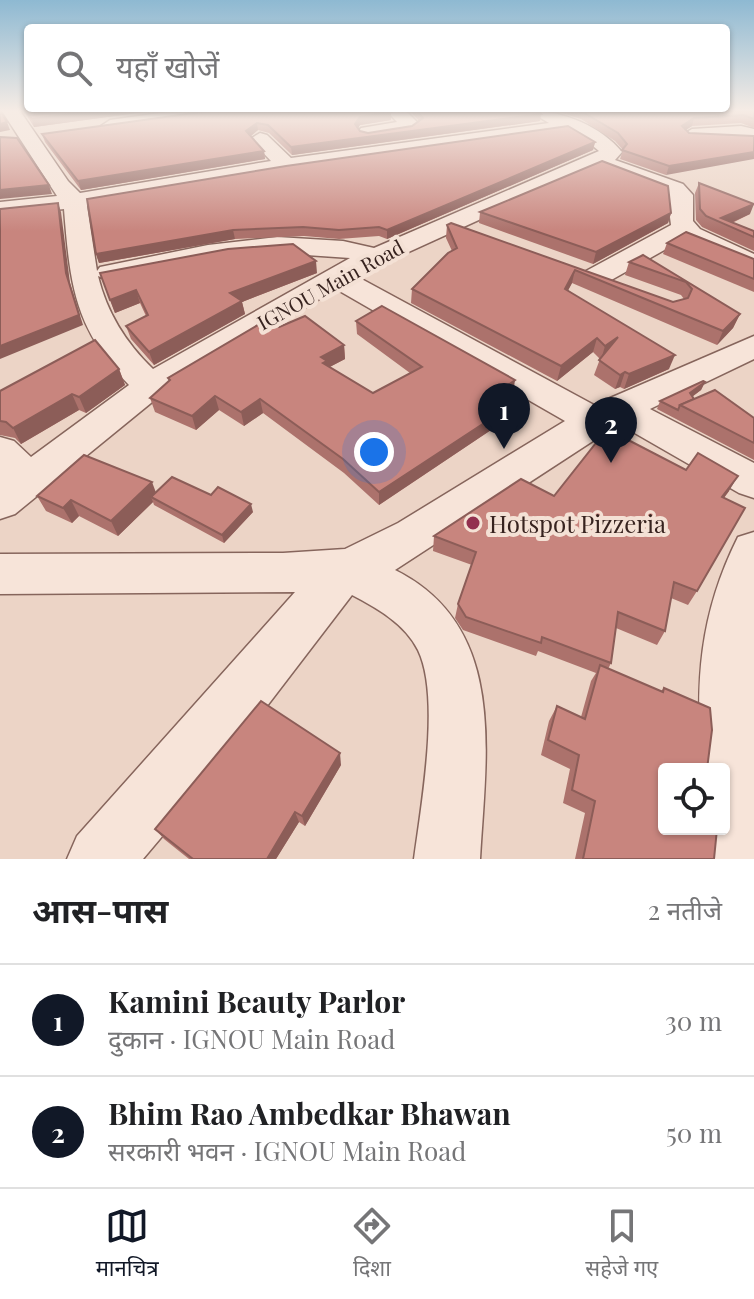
<!DOCTYPE html>
<html lang="hi">
<meta charset="utf-8">
<style>
body{margin:0;font-family:"Playfair Display","Noto Sans Devanagari",serif;background:#f6f6f6;color:#202124}
.controls{position:absolute;right:24px;bottom:24px;display:grid;overflow:hidden;border-radius:8px;box-shadow:0 2px 6px #0004}
.controls button{width:72px;height:72px;display:grid;place-items:center;padding:0;border:0;border-bottom:2px solid #e0e0e0;background:#fff;color:#202124;font:40px sans-serif}
.you{position:absolute;left:374px;top:452px;width:28px;height:28px;margin:-20px;border:6px solid #fff;border-radius:50%;background:#1a73e8;box-shadow:0 0 0 12px #1a73e833}
.badge{display:grid;place-items:center;width:52px;height:52px;border-radius:50%;background:#111827;color:#fff;font-size:26px;font-weight:700}
.pin{position:absolute;translate:-50% -66px;filter:drop-shadow(0 2px 4px #0008)}
.pin::after{content:'';position:absolute;top:42px;width:28px;height:24px;background:inherit;clip-path:polygon(0 0,100% 0,50% 100%)}
.list{margin:0;padding:0;list-style:none}
h2{display:flex;justify-content:space-between;align-items:center;height:104px;margin:0;padding:0 32px;font-size:34px}
h2 small{font-size:26px;font-weight:400;color:#757577}
.list li{display:grid;grid-template-columns:52px 1fr auto;gap:24px;align-items:center;box-sizing:border-box;height:112px;padding:0 32px;border-top:2px solid #e0e0e0}
.list b{display:block;font-size:30px;white-space:nowrap}
.list p{margin:0;font-size:26px;white-space:nowrap;color:#757577}
.list em{font-size:26px;font-style:normal;color:#757577}
.icon{flex:none;width:44px;height:44px;fill:none;stroke:currentColor;stroke-width:2;stroke-linecap:round;stroke-linejoin:round}
.map{position:relative;flex:none;width:754px;height:859px;overflow:hidden}
.search{position:absolute;background:#fff;box-shadow:0 2px 6px #0004;left:24px;right:24px;top:24px;height:88px;display:flex;align-items:center;gap:20px;box-sizing:border-box;padding:0 28px;border-radius:8px;color:#757577;font-size:30px}
.sheet{height:328px;background:#fff}
nav{display:flex;justify-content:space-around;align-items:center;box-sizing:border-box;height:112px;border-top:2px solid #e0e0e0;background:#fff;font-size:22px;color:#757577}
nav a{display:grid;justify-items:center;gap:4px}
nav .on{color:#111827}
.map>svg:first-child{display:block}
.lines{fill:none;stroke-linecap:round;stroke-linejoin:round}
.minor-casing{stroke:#86655c;stroke-width:3}
.minor{fill:#f7e4d9;fill-rule:evenodd}
.wall{fill:#ac726c}
.shaded-wall{fill:#8c5d58}
.building{fill:#c8857e;stroke:#8c5d58;stroke-width:2}
.poi-dot{fill:#92304f;stroke:#f4e1d5;stroke-width:3}
.labels{text-anchor:middle;dominant-baseline:central;stroke-width:8;stroke-linejoin:round;paint-order:stroke}
.far-street-label{font-size:20px;fill:#37231f;stroke:#f4e1d5}
.poi-label{font-size:24px;fill:#37231f;stroke:#f4e1d5;text-anchor:start}
</style>
<div class="map">
<svg width="754" height="859" viewBox="0 0 754 859">
<rect width="100%" height="100%" fill="#ecd4c6"/>
<g class="lines">
<g class="minor-casing">
<g id="minor">
<path d="M2,111H20L68,181L80,193L271,161L250,139L260,133L267,135L291,158L549,123L529,111C561,110 601,126 622,152L615,160L683,184L693,195V221L700,229L754,254V272L682,240L606,283L596,285L586,283L582,277L586,271L671,225L667,194L599,168L562,182L356,276L594,405L754,336V359L650,409L754,463V498L739,493L619,424L395,570C508,626 486,753 480,859H414C421,806 441,697 418,650C405,624 377,608 352,595L218,770L143,859H67L77,836L295,592L0,594V554L283,553L345,549L398,523L565,421L336,289L162,394L15,514L0,519V437L14,441L31,457L129,385C74,328 70,284 64,209L0,216V202L57,196ZM567,131L587,141L599,151L374,248L343,241L277,237L208,245L100,267L97,271L87,206L286,171ZM277,253L350,258L153,369C126,343 107,313 98,276L110,281L208,261Z"/>
<path d="M175,111H219L210,116L110,132L101,126L110,120Z"/>
<path d="M387,111H406L420,125L411,131L368,138L361,136L358,132L361,128L397,122Z"/>
<path d="M741,126L754,129V141C735,136 694,146 682,135L692,129Z"/>
<path d="M754,532V859H710L707,829H724V769H702C695,683 699,615 738,537Z"/>
</g>
</g>
<use href="#minor" class="minor"/>
</g>
<g class="wall">
<path d="M24,111H151L34,127Z"/>
<path d="M210,111L391,120L360,125L358,128L360,131L368,133L412,126L419,121L410,111H459L540,121L292,155L269,133L258,130L251,136L264,151L265,159L81,190L45,142L42,134Z"/>
<path d="M556,111H754V128L741,123L692,126L686,130L666,175L620,159L623,150L615,141L581,119Z"/>
<path d="M595,142L593,150L387,239L379,236L339,239L304,236L235,239L99,263L96,254Z"/>
<path d="M699,183L750,214L732,223L754,231V251L702,227L696,220L695,193Z"/>
<path d="M480,212L671,213L668,223L593,264L479,223Z"/>
<path d="M447,225L673,302L684,299L681,295L625,275L629,262L643,255L740,314L733,328L717,345L572,283L568,290L669,369L624,389L620,387L615,389L594,375L600,359L593,352L557,381L411,303L412,289L452,251L446,238Z"/>
<path d="M667,243L754,259V292L663,254Z"/>
<path d="M100,273H317L242,302L245,314L154,365L131,339L126,326L146,316L140,303L115,313Z"/>
<path d="M356,321L513,394L508,398L512,416L379,505L344,473L263,413L244,426L219,410L196,430L155,412L150,398L169,381L168,378L279,327L344,345L345,359L329,367L373,393L410,373L357,334Z"/>
<path d="M119,369L125,385L86,413L79,410L21,444L15,438L0,435V391Z"/>
<path d="M705,382L701,390L692,397L694,399L754,418V460L657,409L660,401Z"/>
<path d="M686,470L729,491L724,498L697,591L688,605L671,598L665,631L657,645L616,628L611,663L608,669L661,691L664,688V769L714,859H575L585,813L563,803L570,769L541,755L549,721L557,706L581,717L591,681L596,673L538,651L536,656L463,630L455,618L458,604L472,565L433,551L434,536L554,496Z"/>
<path d="M156,493L211,495L253,512L224,543L154,505L153,502L118,536L79,516L72,523L46,511L37,496Z"/>
<path d="M341,765L305,826L299,822L276,859H189L164,839L155,829Z"/>
</g>
<g class="shaded-wall">
<path d="M94,111H151L34,127L32,119Z"/>
<path d="M391,112V120L360,125L355,132V124L360,117Z"/>
<path d="M541,114L540,121L292,155L291,147Z"/>
<path d="M694,118L692,126L679,134L682,126Z"/>
<path d="M7,122L10,130L0,132V124Z"/>
<path d="M257,123L258,130L247,139L246,131Z"/>
<path d="M595,142L593,150L387,239V230Z"/>
<path d="M264,151L265,159L81,190L78,181Z"/>
<path d="M754,152V159L666,175L669,166Z"/>
<path d="M49,185L52,194L0,199V190Z"/>
<path d="M58,203L61,212L70,283L83,325L0,359V346L66,273Z"/>
<path d="M754,204L750,214L726,225L721,218Z"/>
<path d="M671,213L668,223L593,264L596,252Z"/>
<path d="M233,230L235,239L99,263L96,254Z"/>
<path d="M316,261L317,273L242,302L245,314L154,365L149,352L230,293Z"/>
<path d="M575,270L572,283L562,302L565,289Z"/>
<path d="M136,290L140,303L115,313L110,300Z"/>
<path d="M740,314L733,328L717,345L723,331Z"/>
<path d="M618,337L601,360L605,346Z"/>
<path d="M597,338L593,352L557,381L561,366Z"/>
<path d="M344,345L345,359L328,368V375L321,357Z"/>
<path d="M675,355L669,369L624,389L629,374Z"/>
<path d="M119,369L125,385L86,413L79,397Z"/>
<path d="M625,372L620,387L615,389L620,375Z"/>
<path d="M515,380L513,394L497,406L499,392Z"/>
<path d="M705,382L701,390L686,401L690,393Z"/>
<path d="M72,394L79,410L21,444L13,428Z"/>
<path d="M215,396L219,410L196,430L192,416Z"/>
<path d="M260,399L263,413L244,426L241,412Z"/>
<path d="M515,403L512,416L379,505V492Z"/>
<path d="M738,476L729,491L713,512L722,497Z"/>
<path d="M152,482L158,498L151,497L153,502L118,536L111,521Z"/>
<path d="M71,500L79,516L72,523L63,508Z"/>
<path d="M251,504L253,512L224,543L222,535Z"/>
<path d="M340,753L341,765L305,826L302,816Z"/>
<path d="M295,812L299,822L276,859H267Z"/>
</g>
<g class="building">
<path d="M0,111L7,122L0,124Z"/>
<path d="M26,111H94L32,119Z"/>
<path d="M209,111H390L391,112L360,117L355,124L360,131L368,133L412,126L423,118L417,111H537L541,114L291,147L268,125L257,123L246,131L264,151L78,181L42,134Z"/>
<path d="M581,111H754V119L744,115L694,118L682,126L689,133L754,136V152L669,166L622,150L627,144L618,133Z"/>
<path d="M568,126L595,142L387,230L379,227L339,230L303,227L233,230L96,254L87,199L286,166Z"/>
<path d="M0,137L17,138L49,185L0,190Z"/>
<path d="M602,161L668,186L671,213L596,252L480,212Z"/>
<path d="M699,183L754,204L721,218L754,231V237L706,216L700,209Z"/>
<path d="M58,203L66,273L79,315L0,346V209Z"/>
<path d="M451,223L673,302L688,298L692,289L686,282L629,262L643,255L740,314L723,331L575,270L565,289L675,355L629,374L625,372L620,375L599,360L618,337L605,346L597,338L561,366L412,289L448,253L457,248L447,225Z"/>
<path d="M686,232L754,259V279L667,243Z"/>
<path d="M293,244L316,261L230,293L242,301L149,352L126,326L148,315L136,290L110,300L100,273L228,249Z"/>
<path d="M382,306L515,380L499,392L515,403L379,492L343,459L260,399L241,412L215,396L192,416L150,398L170,380L168,378L268,319L279,327L305,316L344,345L321,357L327,361L323,363L373,393L422,367L356,321Z"/>
<path d="M95,340L119,369L79,397L72,394L13,428L6,422L0,421V391Z"/>
<path d="M703,381L705,382L690,393L694,399L680,405L678,410L660,401Z"/>
<path d="M715,390L754,418V443L680,405Z"/>
<path d="M607,429L686,470L698,453L738,476L722,497L745,508L697,591L674,582L665,631L618,612L611,663L542,637L541,643L466,617L458,604L476,552L434,536L521,479L554,496Z"/>
<path d="M84,455L152,482L111,521L71,500L63,508L37,496Z"/>
<path d="M172,477L211,495L218,487L251,504L222,535L151,497Z"/>
<path d="M600,665L663,692L664,688L710,708L712,730L707,769H664V829H717L714,859H583L595,801L572,790L579,755L548,740L557,706L585,719Z"/>
<path d="M261,701L340,753L302,816L295,812L267,859H193L155,829Z"/>
</g>
<linearGradient id="sky" x2="0" y2="1"><stop stop-color="#8eb9d2"/><stop offset="0.48" stop-color="#f6ece5"/><stop offset="1" stop-color="#f6ece5" stop-opacity="0"/></linearGradient>
<rect width="754" height="231" fill="url(#sky)"/>
<circle class="poi-dot" cx="473" cy="523" r="8"/>
<g class="labels">
<g class="far-street-label">
<text transform="translate(330 284) rotate(-29)">IGNOU Main Road</text>
</g>
<g class="poi-label">
<text x="489" y="523">Hotspot Pizzeria</text>
</g>
</g>
</svg>
<div class="controls">
<button><svg class="icon" aria-label="locate" viewBox="0 0 24 24"><circle cx="12" cy="12" r="6"/><path d="M12 2v4M12 18v4M2 12h4M18 12h4"/></svg></button>
</div>
<div class="you"></div>
<div class="pin badge" style="left:504px;top:449px">1</div>
<div class="pin badge" style="left:611px;top:463px">2</div>
<div class="search"><svg class="icon" aria-label="search" viewBox="0 0 24 24"><circle cx="10" cy="10" r="6"/><path d="M15 15l6 6"/></svg>यहाँ खोजें</div>
</div>
<section class="sheet">
<h2>आस-पास<small>2 नतीजे</small></h2>
<ul class="list">
<li><span class="badge">1</span><div><b>Kamini Beauty Parlor</b><p>दुकान · IGNOU Main Road</p></div><em>30 m</em></li>
<li><span class="badge">2</span><div><b>Bhim Rao Ambedkar Bhawan</b><p>सरकारी भवन · IGNOU Main Road</p></div><em>50 m</em></li>
</ul>
</section>
<nav>
<a class="on"><svg class="icon" aria-label="map" viewBox="0 0 24 24"><path d="M3 6l6-2 6 2 6-2v14l-6 2-6-2-6 2zM9 4v14M15 6v14"/></svg>मानचित्र</a>
<a><svg class="icon" aria-label="directions" viewBox="0 0 24 24"><path d="M12 3l9 9-9 9-9-9zM9 14v-3h6M13 9l2 2-2 2"/></svg>दिशा</a>
<a><svg class="icon" aria-label="saved" viewBox="0 0 24 24"><path d="M7 4h10v16l-5-4-5 4z"/></svg>सहेजे गए</a>
</nav>
